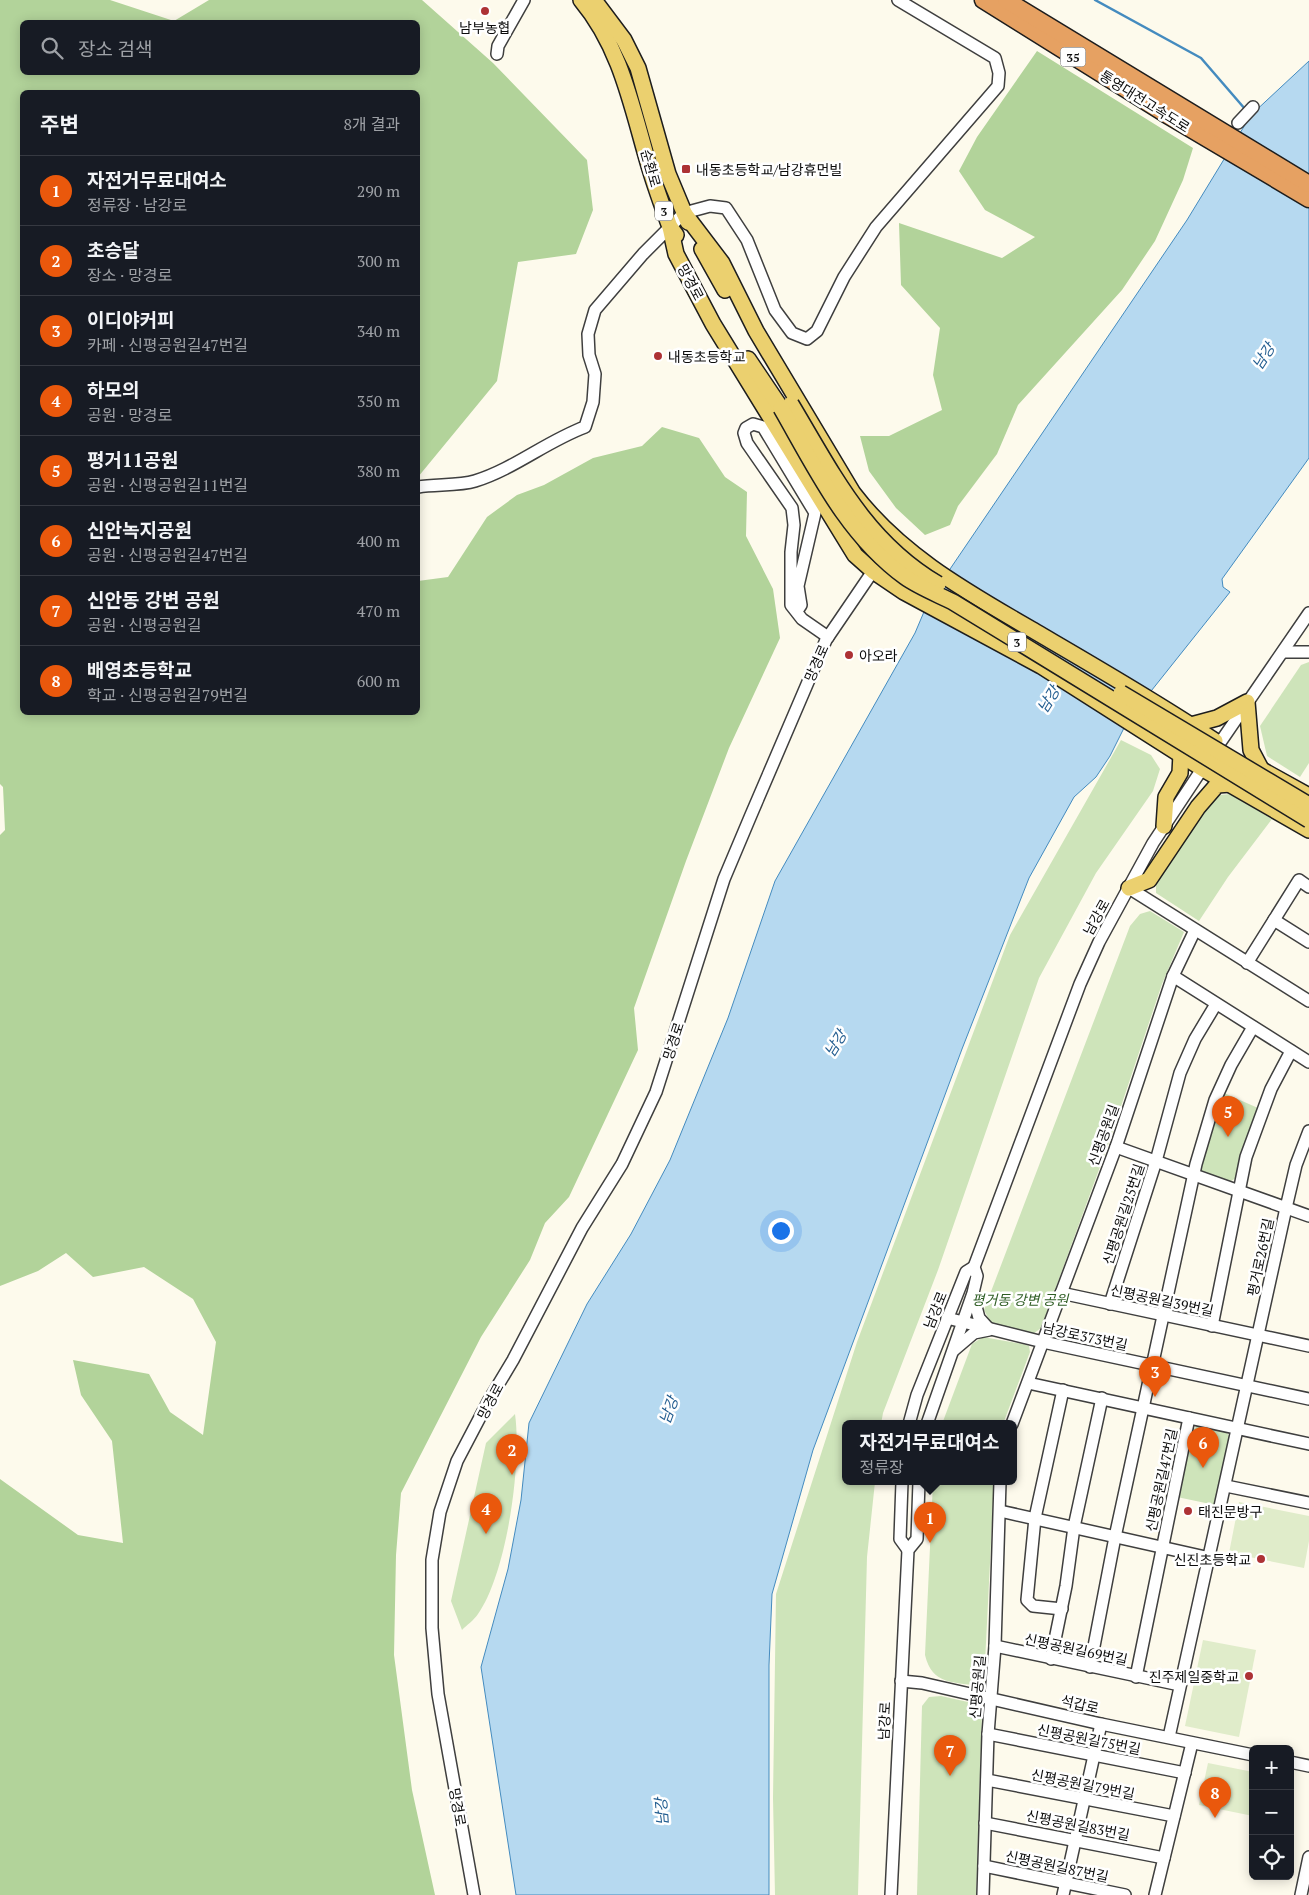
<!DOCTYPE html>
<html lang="ko">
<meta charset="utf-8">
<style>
body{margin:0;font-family:"PT Serif","Noto Sans KR",serif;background:#20242c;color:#f1f3f6}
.controls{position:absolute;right:15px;bottom:15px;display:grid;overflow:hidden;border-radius:8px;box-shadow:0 2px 12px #0003}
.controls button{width:45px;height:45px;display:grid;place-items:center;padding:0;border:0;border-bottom:1px solid #363941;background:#171b24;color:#f1f3f6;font:25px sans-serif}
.you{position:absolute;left:780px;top:1230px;width:18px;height:18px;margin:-12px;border:4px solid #fff;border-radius:50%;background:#1a73e8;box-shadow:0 0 0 8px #1a73e833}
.badge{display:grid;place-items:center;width:32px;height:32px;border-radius:50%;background:#ea580c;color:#fff;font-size:16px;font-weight:700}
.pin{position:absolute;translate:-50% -41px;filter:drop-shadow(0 1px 2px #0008)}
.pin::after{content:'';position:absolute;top:26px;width:18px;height:15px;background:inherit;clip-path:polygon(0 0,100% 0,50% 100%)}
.popup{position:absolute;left:842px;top:1420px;width:175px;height:65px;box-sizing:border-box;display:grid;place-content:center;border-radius:8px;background:#171b24;filter:drop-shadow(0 1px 4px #0005);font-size:16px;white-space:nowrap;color:#9ea1a6}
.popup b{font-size:19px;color:#f1f3f6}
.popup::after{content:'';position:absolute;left:50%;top:100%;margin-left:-10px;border:10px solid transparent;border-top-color:#171b24}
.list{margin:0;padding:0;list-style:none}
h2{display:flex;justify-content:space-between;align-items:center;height:65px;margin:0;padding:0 20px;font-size:21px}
h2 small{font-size:16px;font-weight:400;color:#9ea1a6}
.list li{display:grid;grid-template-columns:32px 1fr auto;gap:15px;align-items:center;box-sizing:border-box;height:70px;padding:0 20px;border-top:1px solid #363941}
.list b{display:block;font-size:19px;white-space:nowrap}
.list p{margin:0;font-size:16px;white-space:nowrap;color:#9ea1a6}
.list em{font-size:16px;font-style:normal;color:#9ea1a6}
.icon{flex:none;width:28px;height:28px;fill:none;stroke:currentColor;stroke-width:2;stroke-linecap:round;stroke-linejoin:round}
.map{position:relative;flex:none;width:1309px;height:1895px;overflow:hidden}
.search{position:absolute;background:#171b24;box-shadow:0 2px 12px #0003;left:20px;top:20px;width:400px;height:55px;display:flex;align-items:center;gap:12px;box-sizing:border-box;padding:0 18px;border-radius:8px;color:#9ea1a6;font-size:19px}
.panel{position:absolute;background:#171b24;box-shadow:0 2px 12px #0003;left:20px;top:90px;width:400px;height:625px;border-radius:8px}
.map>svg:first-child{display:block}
.green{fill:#cee4ba}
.forest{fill:#b2d39a;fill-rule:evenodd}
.pitch{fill:#e0ecca}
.water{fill:#b6d9f0;stroke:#448bbf}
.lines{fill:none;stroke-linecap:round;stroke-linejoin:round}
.stream{stroke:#448bbf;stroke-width:2.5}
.minor-casing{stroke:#3f3f3f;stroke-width:14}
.major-casing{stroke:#1d1d1d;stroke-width:18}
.highway-casing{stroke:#1d1d1d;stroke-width:19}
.minor{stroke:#fff;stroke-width:11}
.major{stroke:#ebd06f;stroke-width:15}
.highway{stroke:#e6a162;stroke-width:16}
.major-bridge-casing{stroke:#1d1d1d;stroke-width:18;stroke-linecap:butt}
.major-bridge{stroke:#ebd06f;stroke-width:15}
.poi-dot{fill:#ad3235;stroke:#fff;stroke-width:2}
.labels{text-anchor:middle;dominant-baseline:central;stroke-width:5;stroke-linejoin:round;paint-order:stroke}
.shield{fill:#fff;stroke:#555;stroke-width:1}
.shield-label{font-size:12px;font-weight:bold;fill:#0c0c0c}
.poi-label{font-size:14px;fill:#0c0c0c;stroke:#fff;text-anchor:start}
.street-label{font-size:14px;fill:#0c0c0c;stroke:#fff}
.park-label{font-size:14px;font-style:italic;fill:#2d5c23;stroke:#fff}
.water-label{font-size:15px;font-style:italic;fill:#225d90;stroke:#fff}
</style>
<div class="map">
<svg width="1309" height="1895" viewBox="0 0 1309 1895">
<rect width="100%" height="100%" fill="#fdfaec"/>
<g class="green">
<path d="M1309,662V763L1300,777L1267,756L1260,726L1301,665Z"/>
<path d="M1121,740L1151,755L1160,769L1153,791L1096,873L1039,978L938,1270L883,1413L881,1424H846V1482H875L867,1557L858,1895H775L773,1798L776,1594L857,1342L1010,935Z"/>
<path d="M1230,794L1272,819L1228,877L1199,921L1156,893V885L1209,805L1219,795Z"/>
<path d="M1150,911L1184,932L1162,984L1108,1145L1041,1328L1033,1334L991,1323L984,1310L1130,926L1140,914Z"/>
<path d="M1224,1093L1258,1108L1246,1140L1236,1178L1231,1181L1200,1172L1199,1166Z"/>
<path d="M983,1337L1023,1344L1029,1346L1030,1352L1003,1424H942L972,1344Z"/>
<path d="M515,1414C522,1463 507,1573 478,1614C474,1620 467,1625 462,1630L451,1601L486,1443Z"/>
<path d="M1198,1425L1226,1431L1230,1438L1215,1505L1177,1497L1192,1431Z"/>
<path d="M933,1482H994L984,1683L980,1686C954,1682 932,1685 925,1655Z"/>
<path d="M941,1696L977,1704L982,1713L976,1895H917L922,1706L929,1697Z"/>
</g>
<g class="forest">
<path d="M0,0H110L174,21L209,0H422L493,63L587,160L593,210L576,254L518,262L497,381L418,477V92H22V712H418V581L448,577L487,517L517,495L544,485L593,458L642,446L662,427L699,438L725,477L747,492L746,536L773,589L780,638L729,748L686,861L634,1008L638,1050L569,1197L545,1223L530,1260L481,1337L401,1493L396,1555L394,1655L412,1790L435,1895H0V1479L78,1535L123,1543L112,1441L81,1395L73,1360L149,1374L170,1412L203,1435L216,1342L193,1299L144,1267L93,1277L66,1253L38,1271L0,1286V835L5,830L3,787L0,784ZM22,22H418V72H22Z"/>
<path d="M1037,51L1193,148L1183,180L1155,241L1122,290L1018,405L997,454L958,506L950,525L925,535L896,508L869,471L860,436H889L942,410L933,375L940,328L901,285L899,223L1002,258L1035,237L985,210L959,171L977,137Z"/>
</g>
<g class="pitch">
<path d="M1239,1502L1309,1516V1541L1304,1568L1229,1553Z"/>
<path d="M1203,1640L1256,1650L1239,1737L1185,1726Z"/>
<path d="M1208,1763L1253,1772V1816L1199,1805Z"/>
</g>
<path class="water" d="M1309,61V458L1222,579L1223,587L1230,592L1128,720L1110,756L1096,777L1074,797L1029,878L962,1049L813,1450L772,1594L769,1665V1895H516L481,1667L508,1569L521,1500L529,1423L587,1304L631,1234L670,1160L728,1018L775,881L915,633L929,600L1187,220L1251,115Z"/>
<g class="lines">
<path class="stream" d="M1095,0L1201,58L1245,109"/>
<g class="minor-casing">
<g id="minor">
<path d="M497,54L498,46L524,0"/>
<path d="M1238,123L1253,107"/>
<path d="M418,487C435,484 459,486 475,481C514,469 547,441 585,427L593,402L595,374L589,355L588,334L595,310L643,254L684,213L710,206L726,208L747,240L775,310L792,333L807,339L817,331L844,277L876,227L998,86L999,73L995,58L898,0"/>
<path d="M797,611L801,605L798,586L815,513L763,427L753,424L746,428L744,433L747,443L792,508L794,525L791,552V605L802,619L828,637"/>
<path d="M1283,652H1309"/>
<path d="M1215,750L1309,613"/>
<path d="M1129,888L1309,1001"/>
<path d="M1274,920L1309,942"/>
<path d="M1247,963L1299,880L1309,887"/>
<path d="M1173,976L1309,1062"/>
<path d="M1116,1147L1309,1216"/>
<path d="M1061,1293L1309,1346"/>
<path d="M973,1295L979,1318L989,1329"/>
<path d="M1110,1304L1156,1161L1180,1073L1195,1039L1216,1004"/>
<path d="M947,1318L1043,1342L1309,1399"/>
<path d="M1212,1326L1246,1157L1271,1089L1291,1051"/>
<path d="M954,1350L974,1333L989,1330"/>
<path d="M1028,1383L1309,1444"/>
<path d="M909,1424L917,1395L966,1272L974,1267"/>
<path d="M927,1424L973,1293L977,1276L974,1267L1080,984L1099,942L1153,843L1206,763"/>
<path d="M1012,1424L1116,1147L1173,976L1195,930"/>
<path d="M902,1482L900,1539L908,1550"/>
<path d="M1226,1486L1309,1503"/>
<path d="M1000,1511L1210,1558"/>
<path d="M1062,1609L1033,1606L1027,1600L1035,1518L1063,1390"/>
<path d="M995,1646L1180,1685"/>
<path d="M1051,1659L1066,1586L1074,1527L1102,1398"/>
<path d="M1090,1667L1115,1537L1196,1164L1215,1100L1231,1065L1253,1027"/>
<path d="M1136,1677L1189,1418"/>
<path d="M901,1681L922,1683L1101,1724L1253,1755"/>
<path d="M988,1734L1185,1773"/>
<path d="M1169,1737L1286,1208L1296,1165L1309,1131"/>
<path d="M1290,1762L1309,1766"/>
<path d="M987,1780L1174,1816"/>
<path d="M985,1823L1164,1858"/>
<path d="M984,1866L1125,1895"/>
<path d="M474,1895L438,1694L432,1628V1560L440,1512L457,1461L489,1400L513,1360L582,1228L622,1164L656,1092L724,879L751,815L826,640L873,571"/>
<path d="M891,1895L908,1550L917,1539L919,1482"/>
<path d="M983,1895L988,1734L995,1646L1000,1482"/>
<path d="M1063,1895L1101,1724"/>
<path d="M1155,1895L1192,1743"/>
<path d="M1301,1895L1309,1857"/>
</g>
</g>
<g class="major-casing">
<g id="major">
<path d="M581,0C622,49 632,109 650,169C656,189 663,208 670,227L676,235"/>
<path d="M594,0L624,40L638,68L668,174L688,222"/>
<path d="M684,213L722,263L756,331L853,493C901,556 969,593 1036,632C1096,667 1157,702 1215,741"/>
<path d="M670,227L676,254L713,324L855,555L873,571L904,592L1041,666L1203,769L1309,830"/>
<path d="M702,249L725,290"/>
<path d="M748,359L781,408"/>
<path d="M1191,725L1217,718L1247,702L1251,750L1261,769"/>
<path d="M1262,770L1309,796"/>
<path d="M1164,826L1166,797L1180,773L1181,754"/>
<path d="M1129,888L1149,880L1198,807L1217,785L1231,784"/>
</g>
</g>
<g class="highway-casing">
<g id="highway">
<path d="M983,0L1164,113L1309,199"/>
<path d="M1006,0L1309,184"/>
</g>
</g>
<use href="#minor" class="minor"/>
<use href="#major" class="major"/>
<use href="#highway" class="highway"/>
<g class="major-bridge-casing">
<g id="major-bridge">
<path d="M791,404C833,474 865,541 938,584"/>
<path d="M781,408C816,469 847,535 905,577C919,587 937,594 953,602L1309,820"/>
<path d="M1121,693L1309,805"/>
</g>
</g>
<use href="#major-bridge" class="major-bridge"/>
</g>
<g class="poi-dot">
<circle cx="485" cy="11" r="5"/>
<rect x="681" y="164" width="10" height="10" rx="2.5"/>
<circle cx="658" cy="356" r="5"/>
<circle cx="849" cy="655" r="5"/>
<circle cx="1188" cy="1511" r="5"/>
<circle cx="1261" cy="1559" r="5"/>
<circle cx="1249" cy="1676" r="5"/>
</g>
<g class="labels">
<g class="shield">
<rect x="1060.5" y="47.5" width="25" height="19" rx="4"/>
<rect x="655" y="201.5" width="18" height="19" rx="4"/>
<rect x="1008" y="632.5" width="18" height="19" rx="4"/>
</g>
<g class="shield-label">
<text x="1073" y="57">35</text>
<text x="664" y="211">3</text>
<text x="1017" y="642">3</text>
</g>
<g class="poi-label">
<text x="485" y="27" text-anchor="middle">남부농협</text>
<text x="696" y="169">내동초등학교/남강휴먼빌</text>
<text x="668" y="356">내동초등학교</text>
<text x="859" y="655">아오라</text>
<text x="1198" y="1511">태진문방구</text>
<text x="1251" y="1559" text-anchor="end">신진초등학교</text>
<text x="1239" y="1676" text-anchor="end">진주제일중학교</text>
</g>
<g class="street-label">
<text transform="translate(1145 101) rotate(32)">통영대전고속도로</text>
<text transform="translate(651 168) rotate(74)">순환로</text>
<text transform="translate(691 282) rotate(62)">망경로</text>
<text transform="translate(816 663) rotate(-66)">망경로</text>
<text transform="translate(1096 917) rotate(-61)">남강로</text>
<text transform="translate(673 1041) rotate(-72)">망경로</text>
<text transform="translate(1103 1135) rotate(-70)">신평공원길</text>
<text transform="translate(1123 1214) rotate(-72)">신평공원길25번길</text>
<text transform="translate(1260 1257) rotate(-78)">평거로26번길</text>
<text transform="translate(1162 1300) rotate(12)">신평공원길39번길</text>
<text transform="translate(935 1310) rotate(-68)">남강로</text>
<text transform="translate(1085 1336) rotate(12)">남강로373번길</text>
<text transform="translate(490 1401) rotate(-62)">망경로</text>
<text transform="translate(1161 1480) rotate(-78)">신평공원길47번길</text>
<text transform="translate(1076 1649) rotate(12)">신평공원길69번길</text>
<text transform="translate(977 1687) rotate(-85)">신평공원길</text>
<text transform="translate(1080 1704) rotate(13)">석갑로</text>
<text transform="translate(884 1721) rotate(-87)">남강로</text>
<text transform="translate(1089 1739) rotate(11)">신평공원길75번길</text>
<text transform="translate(1083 1784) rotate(11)">신평공원길79번길</text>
<text transform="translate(458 1807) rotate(80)">망경로</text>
<text transform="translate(1078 1825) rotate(11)">신평공원길83번길</text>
<text transform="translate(1057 1866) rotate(12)">신평공원길87번길</text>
</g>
<g class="park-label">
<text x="1020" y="1299">평거동 강변 공원</text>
</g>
<g class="water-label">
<text transform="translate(1263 356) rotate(-57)">남강</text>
<text transform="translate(1048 699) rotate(-58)">남강</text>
<text transform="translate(835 1043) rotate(-58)">남강</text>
<text transform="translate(668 1410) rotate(-70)">남강</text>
<text transform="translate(661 1812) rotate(-94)">남강</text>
</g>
</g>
</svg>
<div class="controls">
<button>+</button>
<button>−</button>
<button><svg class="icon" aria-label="locate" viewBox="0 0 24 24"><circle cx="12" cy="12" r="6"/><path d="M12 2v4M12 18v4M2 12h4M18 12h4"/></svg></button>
</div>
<div class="you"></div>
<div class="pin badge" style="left:930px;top:1543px">1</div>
<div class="popup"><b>자전거무료대여소</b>정류장</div>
<div class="pin badge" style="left:512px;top:1475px">2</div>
<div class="pin badge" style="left:1155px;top:1397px">3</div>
<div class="pin badge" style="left:486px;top:1534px">4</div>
<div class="pin badge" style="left:1228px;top:1137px">5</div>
<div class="pin badge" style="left:1203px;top:1468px">6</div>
<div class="pin badge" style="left:950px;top:1776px">7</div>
<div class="pin badge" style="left:1215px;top:1818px">8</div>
<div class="search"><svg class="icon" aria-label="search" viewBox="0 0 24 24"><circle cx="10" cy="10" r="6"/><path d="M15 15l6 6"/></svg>장소 검색</div>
<section class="panel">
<h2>주변<small>8개 결과</small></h2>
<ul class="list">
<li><span class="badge">1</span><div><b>자전거무료대여소</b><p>정류장 · 남강로</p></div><em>290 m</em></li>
<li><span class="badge">2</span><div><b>초승달</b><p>장소 · 망경로</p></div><em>300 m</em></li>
<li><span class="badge">3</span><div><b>이디야커피</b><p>카페 · 신평공원길47번길</p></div><em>340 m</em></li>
<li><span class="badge">4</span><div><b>하모의</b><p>공원 · 망경로</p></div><em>350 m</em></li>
<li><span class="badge">5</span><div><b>평거11공원</b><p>공원 · 신평공원길11번길</p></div><em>380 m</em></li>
<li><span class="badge">6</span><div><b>신안녹지공원</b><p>공원 · 신평공원길47번길</p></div><em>400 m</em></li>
<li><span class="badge">7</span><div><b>신안동 강변 공원</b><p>공원 · 신평공원길</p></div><em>470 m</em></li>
<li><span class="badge">8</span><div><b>배영초등학교</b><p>학교 · 신평공원길79번길</p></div><em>600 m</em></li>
</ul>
</section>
</div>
